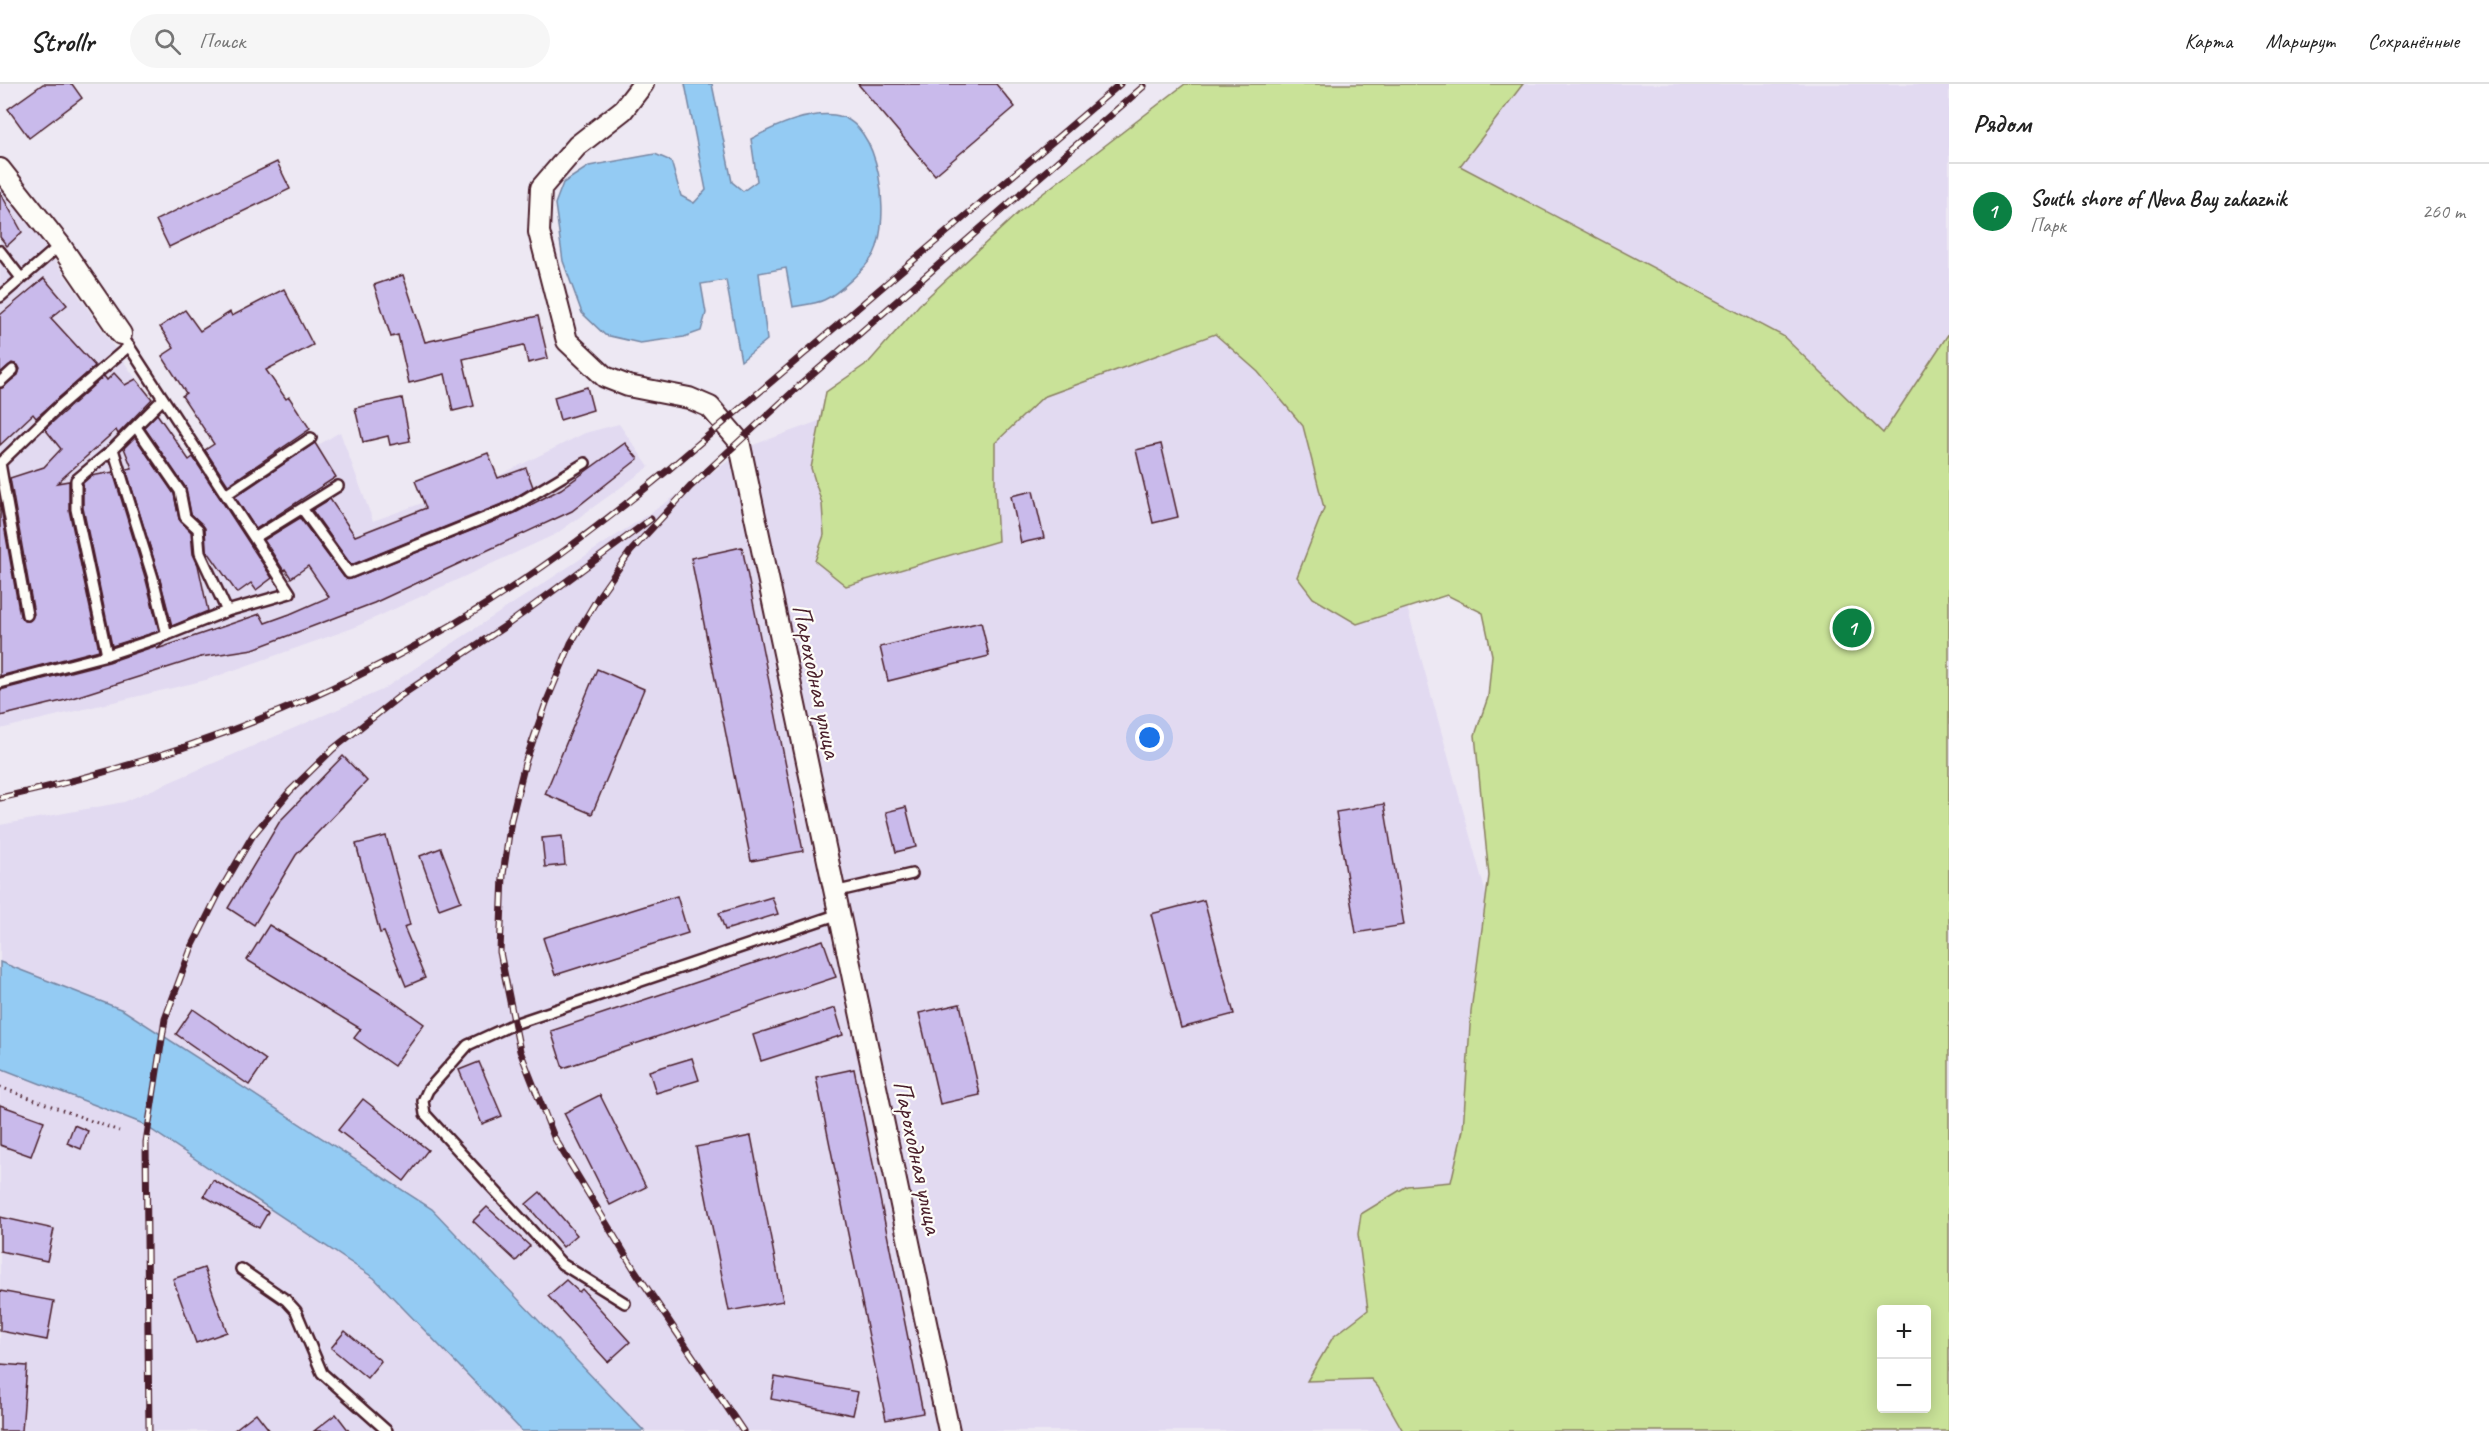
<!DOCTYPE html>
<html lang="ru">
<meta charset="utf-8">
<style>
body{margin:0;font-family:Caveat,sans-serif;background:#f6f6f6;color:#222}
.controls{position:absolute;right:18px;bottom:18px;display:grid;overflow:hidden;border-radius:6px;box-shadow:0 3px 15px #0003}
.controls button{width:54px;height:54px;display:grid;place-items:center;padding:0;border:0;border-bottom:2px solid #e0e0e0;background:#fff;color:#222;font:30px sans-serif}
.you{position:absolute;left:1150px;top:654px;width:21px;height:21px;margin:-15px;border:4px solid #fff;border-radius:50%;background:#1a73e8;box-shadow:0 0 0 9px #1a73e833}
.badge{display:grid;place-items:center;width:39px;height:39px;border-radius:50%;background:#0b8043;color:#fff;font-size:20px;font-weight:700}
.pin{position:absolute;translate:-50% -50%;border:3px solid #fff;box-shadow:0 2px 6px #0006}
.list{margin:0;padding:0;list-style:none}
h2{display:flex;justify-content:space-between;align-items:center;height:78px;margin:0;padding:0 24px;font-size:26px}
h2 small{font-size:20px;font-weight:400;color:#767676}
.list li{display:grid;grid-template-columns:39px 1fr auto;gap:18px;align-items:center;box-sizing:border-box;height:96px;padding:0 24px;border-top:2px solid #e0e0e0}
.list b{display:block;font-size:22px;white-space:nowrap}
.list p{margin:0;font-size:20px;white-space:nowrap;color:#767676}
.list em{font-size:20px;font-style:normal;color:#767676}
.icon{flex:none;width:33px;height:33px;fill:none;stroke:currentColor;stroke-width:2;stroke-linecap:round;stroke-linejoin:round}
.map{position:relative;flex:none;width:1949px;height:1347px;overflow:hidden}
header{display:flex;align-items:center;gap:36px;box-sizing:border-box;height:84px;padding:0 30px;background:#fff;border-bottom:2px solid #e0e0e0}
header strong{font-size:28px}
nav{display:flex;gap:33px;margin-inline-start:auto;font-size:21px}
.search{width:420px;height:54px;background:#f6f6f6;display:flex;align-items:center;gap:15px;box-sizing:border-box;padding:0 21px;border-radius:33px;color:#767676;font-size:22px}
main{display:flex}
aside{flex:1;background:#fff}
.map>svg:first-child{display:block}
.built{fill:#e2daf1}
.green{fill:#c9e298;stroke:#8a8062;stroke-width:1.5;fill-rule:evenodd}
.water{fill:#94cbf3;stroke:#7686a3;stroke-width:1.5}
.building{fill:#c9baeb;stroke:#4a1f2b;stroke-width:1.5}
.lines{fill:none;stroke-linecap:round;stroke-linejoin:round}
.lane-casing{stroke:#4a1f2b;stroke-width:14}
.street-casing{stroke:#4a1f2b;stroke-width:24}
.path{stroke:#4a1f2b;stroke-width:3;stroke-dasharray:1.5 4.5;stroke-linecap:butt}
.lane{stroke:#fdfcf7;stroke-width:9}
.street{stroke:#fdfcf7;stroke-width:20}
.rail-casing{stroke:#4a1f2b;stroke-width:7}
.rail{stroke:#fdfcf7;stroke-width:4.5;stroke-dasharray:14;stroke-linecap:butt}
.labels{text-anchor:middle;dominant-baseline:central;stroke-width:4.5;stroke-linejoin:round;paint-order:stroke}
.street-label{font-size:26px;fill:#4a1f2b;stroke:#fdfcf7}
</style>
<header>
<strong>Strollr</strong>
<div class="search"><svg class="icon" aria-label="search" viewBox="0 0 24 24"><circle cx="10" cy="10" r="6"/><path d="M15 15l6 6"/></svg>Поиск</div>
<nav><a>Карта</a><a>Маршрут</a><a>Сохранённые</a></nav>
</header>
<main>
<div class="map">
<svg width="1949" height="1347" viewBox="0 0 1949 1347">
<rect width="100%" height="100%" fill="#ede8f3"/>
<filter id="ink" filterUnits="userSpaceOnUse"><feTurbulence type="fractalNoise" baseFrequency=".0167" numOctaves="2"/><feDisplacementMap in="SourceGraphic" scale="12" xChannelSelector="R" yChannelSelector="G"/><feConvolveMatrix kernelMatrix="1 2 1 2 8 2 1 2 1" color-interpolation-filters="sRGB"/></filter>
<g filter="url(#ink)">
<g class="built">
<path d="M1523,0H1949V339L1898,363L1460,82Z"/>
<path d="M0,97L221,419L340,348L373,437L502,390L585,349L619,340L649,383L556,450L353,544L206,596L0,645Z"/>
<path d="M1307,160L1634,1347H644L432,1125L123,926L0,878V741L124,718L382,606L753,361Z"/>
<path d="M0,984L141,1039L374,1194L522,1347H0Z"/>
</g>
<path class="green" d="M1185,0H1523L1460,82L1783,252L1883,349L1949,249V1347H1403L1378,1303L1371,1295L1307,1297L1333,1253L1368,1226L1358,1150L1361,1130L1407,1102L1451,1098L1463,1046L1471,927L1489,792L1475,651L1488,613L1492,571L1483,529L1447,511L1357,540L1313,514L1297,493L1324,424L1303,342L1258,288L1215,250L1043,313L995,359V404L998,457L846,502L815,477L824,451L822,420L811,384L826,308L869,278L919,221L1020,127ZM1882,1226H1926V1324H1882Z"/>
<g class="water">
<path d="M685,0H712L732,98L743,107L757,97L751,55C775,42 806,28 834,31C882,36 891,136 874,170C867,183 838,210 824,216C815,220 802,221 793,223L786,184L759,189L767,256L741,277L726,196L701,200L706,229L701,247L684,253L640,259L605,251L582,229L563,177L555,120L563,99L589,82L655,70L671,77L681,112L694,119L706,106Z"/>
<path d="M0,878L123,926L432,1125L644,1347H522L374,1194L141,1039L0,984Z"/>
</g>
<g class="building">
<path d="M43,0H72L82,14L29,54L8,25Z"/>
<path d="M858,0H996L1015,23L935,91Z"/>
<path d="M277,78L290,105L169,163L156,136Z"/>
<path d="M0,108L22,148L7,162L0,153Z"/>
<path d="M403,191L425,258L538,232L548,274L528,279L524,261L463,275L474,322L453,327L445,290L409,299L398,251L391,253L374,201Z"/>
<path d="M44,194L67,221L51,234L95,282L36,334L33,330L0,361V305L18,291L20,285L18,281L12,279L0,289V231Z"/>
<path d="M284,205L313,261L266,286L286,315L289,313L310,345L228,401L205,366L214,360L182,312L186,309L162,272L174,264L160,243L185,226L200,247L230,228L232,232Z"/>
<path d="M114,289L125,301L136,295L152,315L118,350L116,346L57,399L69,397V426L99,566L0,592V418L20,532L24,537H29L34,530L10,394L44,383L61,365L45,345L104,292L107,296Z"/>
<path d="M587,303L593,326L560,336L554,313Z"/>
<path d="M402,314L410,357L390,361L388,352L363,358L355,324Z"/>
<path d="M157,330L189,376L193,373L272,494L256,506L251,499L237,509L206,465L205,444L191,430L186,404L144,343Z"/>
<path d="M135,353L174,410L179,435L191,448L193,470L198,481L208,527L172,542L159,492L126,385L132,384L124,364Z"/>
<path d="M315,359L336,393L256,445L235,413Z"/>
<path d="M625,359L638,375L572,427L374,519L253,565L201,573L66,616L0,632V606L109,578L164,559L157,565L260,530L265,539L290,530L329,513L308,482L291,494L285,485L284,487L264,456L300,434L344,493L351,495L515,429L561,405Z"/>
<path d="M1161,360L1178,433L1153,439L1136,366Z"/>
<path d="M488,369L498,394L526,384L533,403L509,417L351,481L312,426L330,415L355,452L426,424L415,397Z"/>
<path d="M113,388L146,496L159,547L112,562L83,424V399L91,392Z"/>
<path d="M1033,407L1044,454L1021,459L1011,412Z"/>
<path d="M742,463L803,767L751,777L691,474Z"/>
<path d="M981,538L989,572L888,597L880,563Z"/>
<path d="M597,585L644,605L592,730L545,710Z"/>
<path d="M343,672L367,697L296,771L254,841L228,824L280,737Z"/>
<path d="M1384,720L1404,841L1356,849L1336,728Z"/>
<path d="M906,723L916,763L896,768L886,728Z"/>
<path d="M386,752L410,841L404,843L425,894L406,902L384,848L380,849L356,760Z"/>
<path d="M562,752L565,781L545,783L542,754Z"/>
<path d="M441,764L461,817L439,825L420,772Z"/>
<path d="M677,812L688,849L555,891L543,854Z"/>
<path d="M772,813L778,830L725,846L719,829Z"/>
<path d="M1204,816L1234,930L1181,944L1151,830Z"/>
<path d="M269,841L389,915L424,940L394,982L354,954L361,945L247,876Z"/>
<path d="M823,856L836,893L563,984L551,947Z"/>
<path d="M960,920L980,1011L940,1020L919,929Z"/>
<path d="M835,924L843,951L761,977L753,951Z"/>
<path d="M193,925L266,976L249,1001L176,950Z"/>
<path d="M692,974L699,996L656,1009L649,987Z"/>
<path d="M479,978L502,1032L482,1040L459,986Z"/>
<path d="M854,985L923,1329L886,1336L816,993Z"/>
<path d="M600,1011L646,1103L610,1121L564,1029Z"/>
<path d="M363,1015L428,1066L404,1097L338,1046Z"/>
<path d="M0,1021L44,1037L31,1072L0,1061Z"/>
<path d="M74,1041L88,1047L81,1065L67,1059Z"/>
<path d="M751,1052L783,1217L729,1227L696,1063Z"/>
<path d="M213,1096L268,1128L259,1144L204,1112Z"/>
<path d="M540,1108L577,1151L563,1163L526,1120Z"/>
<path d="M487,1123L530,1162L516,1177L473,1137Z"/>
<path d="M0,1133L54,1145L47,1177L0,1167Z"/>
<path d="M204,1184L227,1248L196,1259L173,1195Z"/>
<path d="M566,1196L579,1208L582,1205L630,1258L608,1278L548,1212Z"/>
<path d="M0,1207L54,1217L47,1256L0,1247Z"/>
<path d="M345,1247L381,1277L367,1294L331,1264Z"/>
<path d="M0,1280L27,1282L22,1347H0Z"/>
<path d="M775,1293L858,1308L853,1331L771,1315Z"/>
<path d="M256,1329L270,1347H233Z"/>
<path d="M336,1330L349,1347H314Z"/>
</g>
<g class="lines">
<g class="lane-casing">
<g id="lane">
<path d="M0,167L21,194"/>
<path d="M0,213L60,161"/>
<path d="M0,298L13,286"/>
<path d="M163,315L113,365L153,494L167,551"/>
<path d="M136,343L180,407L185,433L198,445L200,469L227,527"/>
<path d="M227,410L311,354"/>
<path d="M303,426L349,489L512,423L585,379"/>
<path d="M256,453L338,402"/>
<path d="M27,531L0,379L58,323L129,262"/>
<path d="M107,571L76,425V396L113,365"/>
<path d="M0,599L107,571L167,551L227,527L290,509L121,250"/>
<path d="M834,808L912,790"/>
<path d="M241,1185L286,1216L296,1227L322,1289L387,1347"/>
<path d="M625,1219L562,1180L425,1030L423,1017L428,1006L468,961L514,940L839,830"/>
</g>
</g>
<g class="street-casing">
<g id="street">
<path d="M643,0L623,26L577,62L541,104L539,148L567,257L605,293L628,302L689,314L710,323L739,357L949,1347"/>
<path d="M0,85L60,161L121,250"/>
</g>
</g>
<path class="path" d="M0,1003L119,1047"/>
<use href="#lane" class="lane"/>
<use href="#street" class="street"/>
<g class="rail-casing">
<g id="rail">
<path d="M0,714C185,674 363,604 520,498C571,464 620,425 668,386L1120,0"/>
<path d="M149,1347L146,1058L165,935L191,865L219,809L253,751L290,707L333,665L400,612L507,541L651,435"/>
<path d="M743,1347L634,1185L554,1053L520,967L500,868L503,791L511,736L525,679L546,619L571,559L599,512L630,468L690,403L797,304L1144,2"/>
</g>
</g>
<use href="#rail" class="rail"/>
</g>
</g>
<g class="labels">
<g class="street-label">
<text transform="translate(817 597) rotate(78)">Пароходная улица</text>
<text transform="translate(918 1073) rotate(78)">Пароходная улица</text>
</g>
</g>
</svg>
<div class="controls">
<button>+</button>
<button>−</button>
</div>
<div class="you"></div>
<div class="pin badge" style="left:1852px;top:544px">1</div>
</div>
<aside>
<h2>Рядом<small></small></h2>
<ul class="list">
<li><span class="badge">1</span><div><b>South shore of Neva Bay zakaznik</b><p>Парк</p></div><em>260 m</em></li>
</ul>
</aside>
</main>
